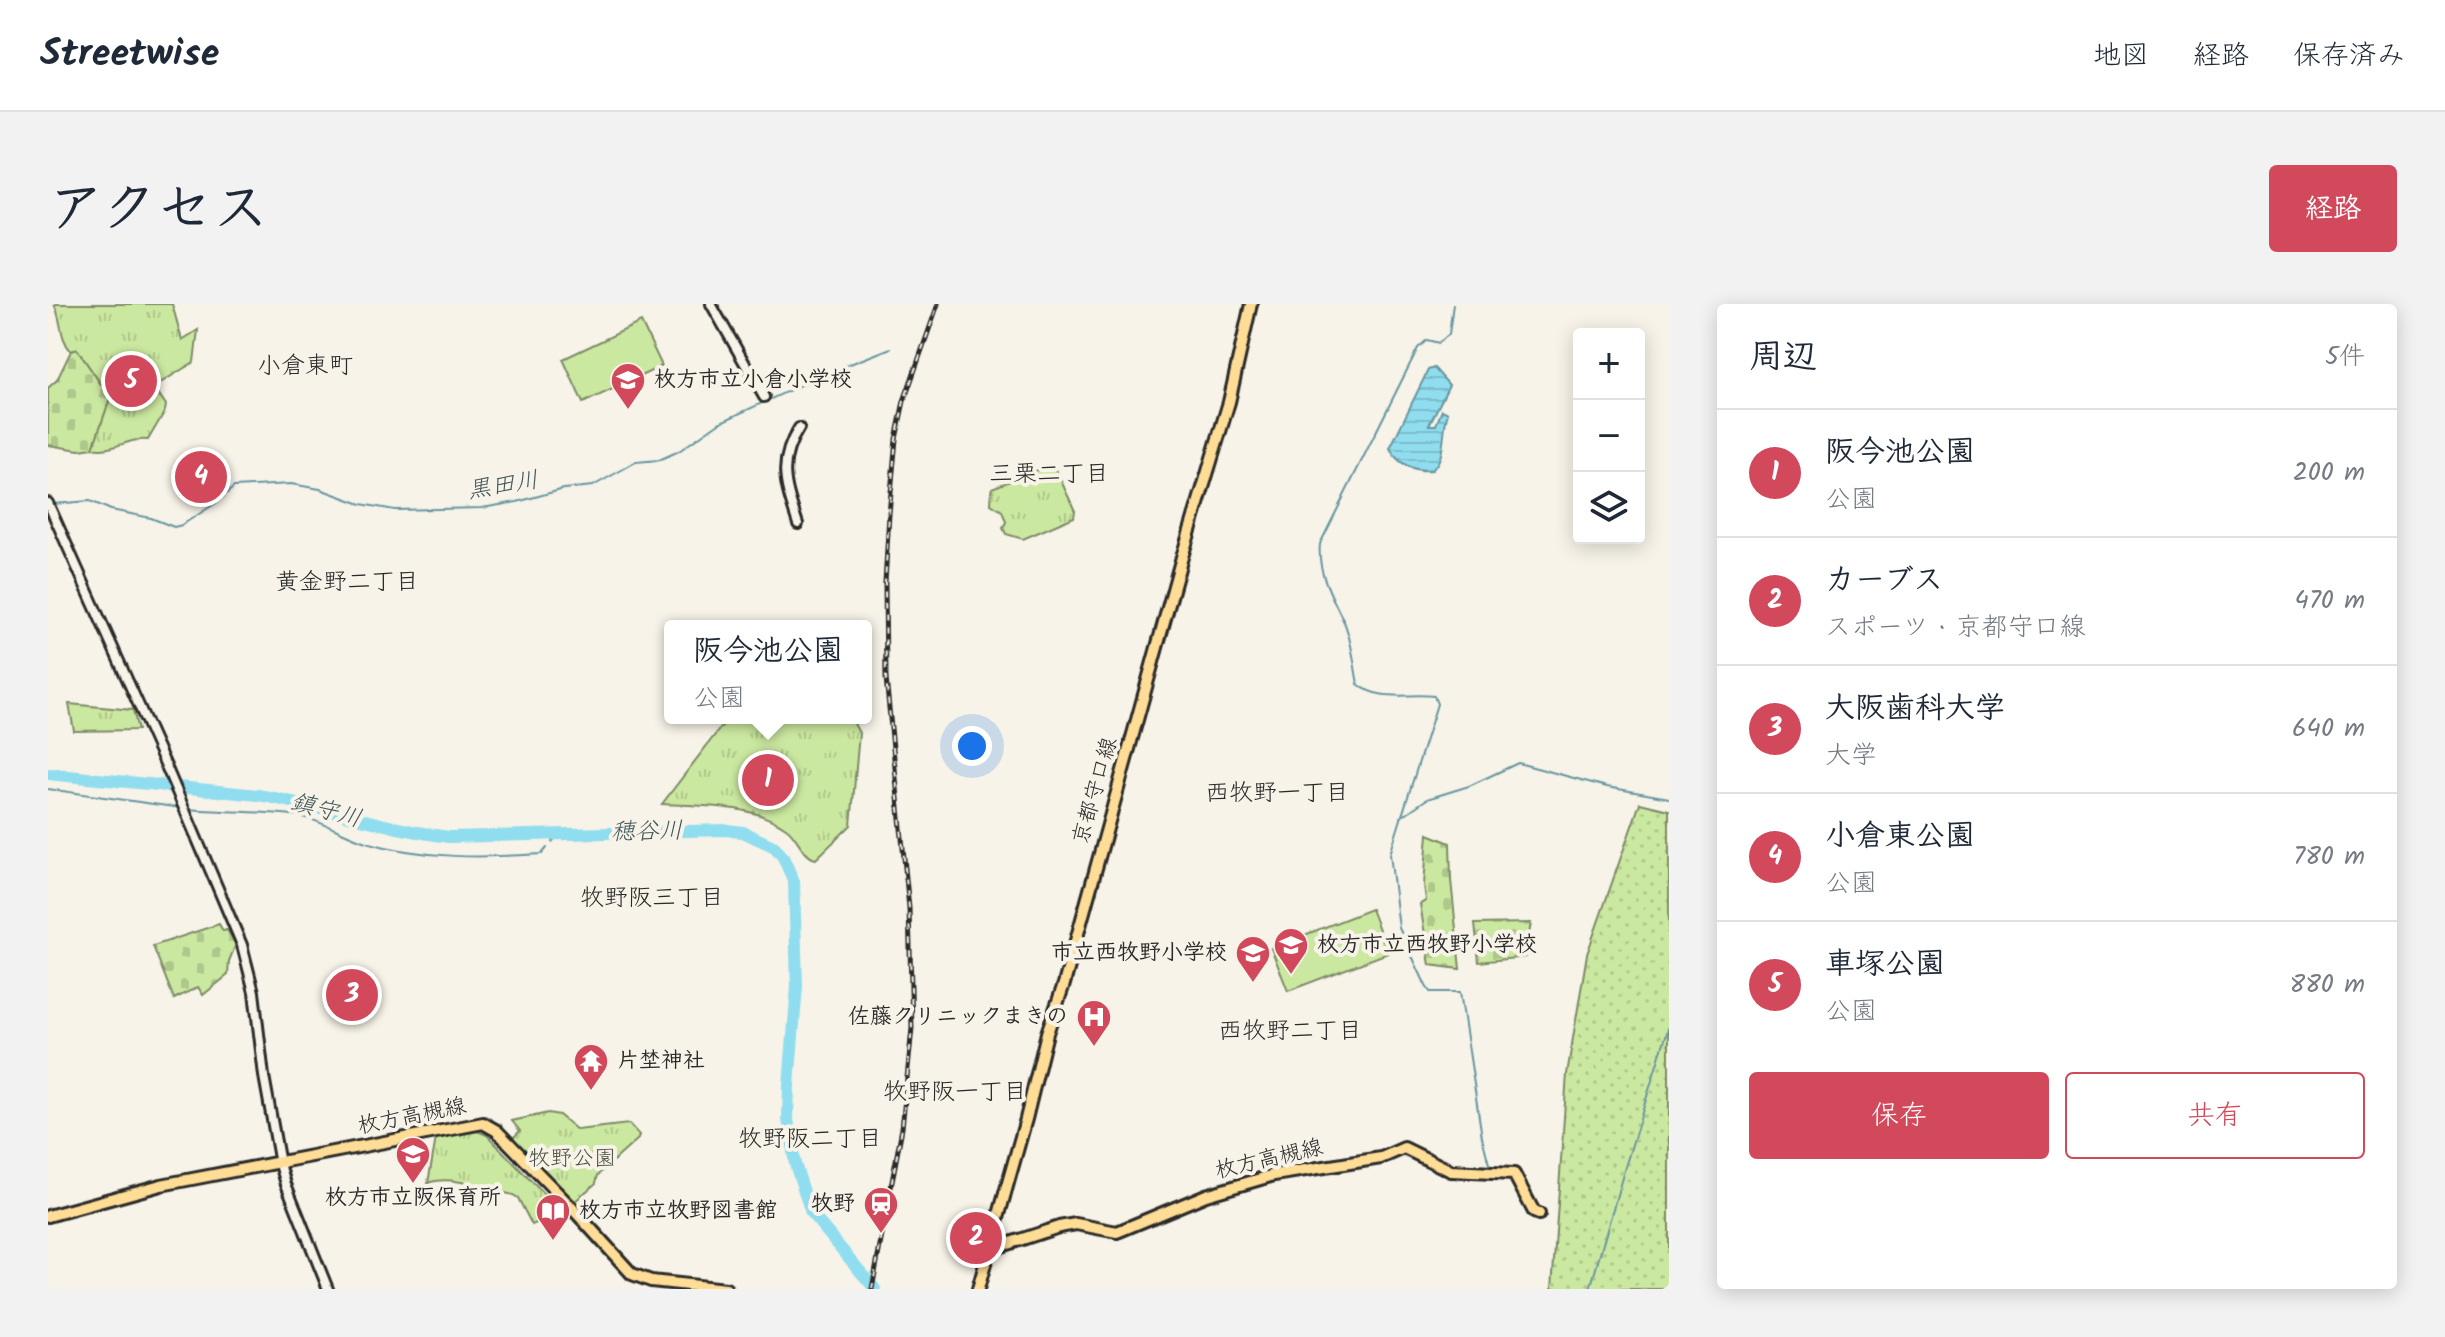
<!DOCTYPE html>
<html lang="ja">
<meta charset="utf-8">
<style>
body{margin:0;font-family:Kalam,"Klee One",sans-serif;background:#f2f2f3;color:#1f2937}
.controls{position:absolute;right:24px;top:24px;display:grid;overflow:hidden;border-radius:8px;box-shadow:0 4px 20px #0003}
.controls button{width:72px;height:72px;display:grid;place-items:center;padding:0;border:0;border-bottom:2px solid #e0e1e3;background:#fff;color:#1f2937;font:40px sans-serif}
.you{position:absolute;left:924px;top:442px;width:28px;height:28px;margin:-20px;border:6px solid #fff;border-radius:50%;background:#1a73e8;box-shadow:0 0 0 12px #1a73e833}
.badge{display:grid;place-items:center;width:52px;height:52px;border-radius:50%;background:#d1495b;color:#fff;font-size:26px;font-weight:700}
.pin{position:absolute;translate:-50% -50%;border:4px solid #fff;box-shadow:0 2px 8px #0006}
.popup{position:absolute;left:616px;top:316px;width:208px;height:104px;box-sizing:border-box;display:grid;place-content:center;border-radius:8px;background:#fff;filter:drop-shadow(0 2px 6px #0005);font-size:26px;white-space:nowrap;color:#747a83}
.popup b{font-size:30px;color:#1f2937}
.popup::after{content:'';position:absolute;left:50%;top:100%;margin-left:-16px;border:16px solid transparent;border-top-color:#fff}
.list{margin:0;padding:0;list-style:none}
h2{display:flex;justify-content:space-between;align-items:center;height:104px;margin:0;padding:0 32px;font-size:34px}
h2 small{font-size:26px;font-weight:400;color:#747a83}
.list li{display:grid;grid-template-columns:52px 1fr auto;gap:24px;align-items:center;box-sizing:border-box;height:128px;padding:0 32px;border-top:2px solid #e0e1e3}
.list b{display:block;font-size:30px;white-space:nowrap}
.list p{margin:0;font-size:26px;white-space:nowrap;color:#747a83}
.list em{font-size:26px;font-style:normal;color:#747a83}
.actions{display:flex;gap:16px;padding:24px 32px}
.actions a{flex:1;padding:18px 0;border:2px solid #d1495b;border-radius:8px;text-align:center;font-size:28px;color:#d1495b}
.actions .main{background:#d1495b;color:#fff}
.icon{flex:none;width:44px;height:44px;fill:none;stroke:currentColor;stroke-width:2;stroke-linecap:round;stroke-linejoin:round}
.map{position:relative;flex:none;width:1621px;height:985px;overflow:hidden;border-radius:8px}
header{display:flex;align-items:center;gap:48px;box-sizing:border-box;height:112px;padding:0 40px;background:#fff;border-bottom:2px solid #e0e1e3}
header strong{font-size:38px}
nav{display:flex;gap:44px;margin-inline-start:auto;font-size:28px}
.intro{display:flex;align-items:center;justify-content:space-between;box-sizing:border-box;height:192px;padding:0 48px}
h1{margin:0;font-size:56px}
.button{padding:20px 36px;border-radius:8px;background:#d1495b;color:#fff;font-size:28px;font-weight:700}
main{display:flex;gap:48px;padding:0 48px}
aside{flex:1;background:#fff;border-radius:8px;box-shadow:0 4px 20px #0003}
.map>svg:first-child{display:block}
.grass{fill:url(#grass-dots);stroke:#7b8a66;stroke-width:2}
.cemetery{fill:url(#cemetery-stones);stroke:#7b8a66;stroke-width:2}
.park{fill:url(#park-tufts);stroke:#7b8a66;stroke-width:2}
.garden{fill:#cbe8a0;stroke:#7b8a66;stroke-width:2}
.water{fill:url(#water-rules);stroke:#6796a0;stroke-width:2}
.lines{fill:none;stroke-linecap:round;stroke-linejoin:round}
.stream{stroke:#6796a0;stroke-width:2}
.river{stroke:#8fddee;stroke-width:12}
.tertiary-casing{stroke:#2b2b2b;stroke-width:14}
.primary-casing{stroke:#2b2b2b;stroke-width:16}
.tertiary{stroke:#f7f3e8;stroke-width:8}
.primary{stroke:#ffdd96;stroke-width:10}
.rail-casing{stroke:#2b2b2b;stroke-width:5}
.rail{stroke:#f7f3e8;stroke-width:2;stroke-dasharray:6;stroke-linecap:butt}
.labels{text-anchor:middle;dominant-baseline:central;stroke-width:8;stroke-linejoin:round;paint-order:stroke}
.poi-label{font-size:22px;font-weight:bold;fill:#2b2b2b;stroke:#f7f3e8;text-anchor:start}
.street-label{font-size:22px;fill:#2b2b2b;stroke:#f7f3e8}
.park-label{font-size:22px;fill:#4b5142;stroke:#f7f3e8}
.neighbourhood-label{font-size:24px;fill:#2b2b2b;stroke:#f7f3e8}
.water-label{font-size:24px;font-style:italic;fill:#44585c;stroke:#f7f3e8}
</style>
<header>
<strong>Streetwise</strong>
<nav><a>地図</a><a>経路</a><a>保存済み</a></nav>
</header>
<div class="intro"><h1>アクセス</h1><a class="button">経路</a></div>
<main>
<div class="map">
<svg width="1621" height="985" viewBox="0 0 1621 985">
<defs>
<pattern id="grass-dots" width="8" height="8" patternUnits="userSpaceOnUse" patternTransform="scale(2)"><rect width="8" height="8" fill="#cbe8a0"/><path d="M2 2h.1M6 6h.1" fill="none" stroke="#aec78a" stroke-width="1.8" stroke-linecap="round"/></pattern>
<pattern id="cemetery-stones" width="16" height="16" patternUnits="userSpaceOnUse" patternTransform="scale(2)"><rect width="16" height="16" fill="#cbe8a0"/><path d="M2 7V4a2 2 0 0 1 4 0v3zM10 15v-3a2 2 0 0 1 4 0v3z" fill="#aec78a"/></pattern>
<pattern id="park-tufts" width="24" height="20" patternUnits="userSpaceOnUse" patternTransform="scale(2)"><rect width="24" height="20" fill="#cbe8a0"/><path d="M3 7l-1-3M5 7V3M7 7l1-3M15 17l-1-3M17 17v-4M19 17l1-3" fill="none" stroke="#aec78a"/></pattern>
<pattern id="water-rules" width="6" height="5" patternUnits="userSpaceOnUse" patternTransform="scale(2)"><rect width="6" height="5" fill="#8fddee"/><path d="M0 2.5h6" fill="none" stroke="#7cbecc"/></pattern>
</defs>
<rect width="100%" height="100%" fill="#f7f3e8"/>
<filter id="ink" filterUnits="userSpaceOnUse"><feTurbulence type="fractalNoise" baseFrequency=".0125" numOctaves="2"/><feDisplacementMap in="SourceGraphic" scale="16" xChannelSelector="R" yChannelSelector="G"/><feConvolveMatrix kernelMatrix="1 2 1 2 8 2 1 2 1" color-interpolation-filters="sRGB"/></filter>
<g filter="url(#ink)">
<path class="grass" d="M1592,499L1621,506V985H1504L1519,770L1539,650Z"/>
<g class="cemetery">
<path d="M29,45L55,83L65,86L45,144L31,146L0,141V84L9,76L23,47Z"/>
<path d="M1380,530L1402,539L1403,576L1412,665L1382,661L1372,600L1378,597L1376,581Z"/>
<path d="M1483,619L1477,653L1431,658L1427,620Z"/>
<path d="M171,620L175,627L179,626L188,640L181,657L180,671L155,691L150,683L126,695L105,642Z"/>
</g>
<g class="park">
<path d="M6,0H124L134,36L150,26L146,58L106,83L118,101L117,107L100,136C81,133 63,149 45,144L65,86L55,83L29,45L23,47C11,34 14,15 6,0Z"/>
<path d="M1000,162L1008,166L1027,207L1026,213L975,235L958,230L955,224L958,218L954,207L943,200L944,184Z"/>
<path d="M21,400L85,406L90,426L26,427Z"/>
<path d="M680,414H803L811,429L803,521L768,555C754,552 750,532 738,524C704,500 653,502 614,500Z"/>
<path d="M500,809L511,811L529,826L581,820L591,831L590,835L550,871L548,879L525,899L463,836L472,827L464,817Z"/>
<path d="M429,827L439,831L512,907L510,909L484,921L470,894L465,891C440,886 404,870 380,879L388,834Z"/>
</g>
<g class="garden">
<path d="M593,18L614,62L535,99L515,55Z"/>
<path d="M1323,605L1340,649L1240,687L1223,644Z"/>
</g>
<path class="water" d="M1386,64L1401,81L1381,121H1388L1394,106L1400,109C1393,128 1399,152 1384,166C1367,168 1349,160 1342,144L1380,66Z"/>
<g class="lines">
<g class="stream">
<path d="M1405,0L1401,30L1391,39L1379,36L1370,44L1272,240C1269,269 1284,292 1296,318C1304,336 1306,360 1310,380C1331,398 1359,389 1386,392L1389,400L1342,550L1351,624L1378,682L1382,688H1412L1434,833L1442,864"/>
<path d="M5,200L42,197L63,206L103,214L126,223L134,221L168,199L186,183L243,180L272,185L313,200L347,206L434,204L469,198L516,185L545,182L588,158L611,156L631,147L671,119L779,69L843,44"/>
<path d="M0,485L133,504"/>
<path d="M140,505C174,508 209,507 244,511C269,514 294,530 318,538C376,555 435,554 494,550L499,544"/>
<path d="M1353,513L1379,495L1421,482L1470,459L1559,483L1621,494"/>
<path d="M504,538L509,532"/>
<path d="M1542,985L1577,863L1621,722"/>
</g>
<path class="river" d="M0,470L210,491C274,502 336,525 401,533L679,526L695,528L727,543L735,553L746,578L749,682L741,781L740,815L747,860L763,909L827,985"/>
<g class="tertiary-casing">
<g id="tertiary">
<path d="M663,0L716,93"/>
<path d="M0,199L118,462L194,641L206,688L216,772L232,860L238,880L280,985"/>
<path d="M750,220C738,183 728,160 751,124"/>
</g>
</g>
<g class="primary-casing">
<g id="primary">
<path d="M0,912L113,881L435,819L449,827L524,904L584,970L603,977L678,985"/>
<path d="M941,946L1011,923L1028,920L1069,928L1158,891L1226,871L1333,854L1356,844L1403,867L1466,870L1486,908L1491,910"/>
<path d="M930,985L978,815L999,729L1016,680L1134,253L1181,98L1203,0"/>
</g>
</g>
<use href="#tertiary" class="tertiary"/>
<use href="#primary" class="primary"/>
<g class="rail-casing">
<path id="rail" d="M824,985L854,824L864,724L861,604L838,374L837,279L841,210L848,135L856,97L890,0"/>
</g>
<use href="#rail" class="rail"/>
</g>
</g>
<defs>
<g id="school-pin" transform="scale(1.8)"><path d="M0 17L-7.5 6A9.5 9.5 0 1 1 7.5 6Z" fill="#d1495b" stroke="#f7f3e8"/><path d="M0-5L7-2L0 1L-7-2ZM-4 1L0 2.5L4 1V4Q0 6-4 4Z" fill="#fff"/></g>
<g id="hospital-pin" transform="scale(1.8)"><path d="M0 17L-7.5 6A9.5 9.5 0 1 1 7.5 6Z" fill="#d1495b" stroke="#f7f3e8"/><path d="M-5-5h3v3.5h4V-5h3V5h-3V1.5h-4V5h-3Z" fill="#fff"/></g>
<g id="temple-pin" transform="scale(1.8)"><path d="M0 17L-7.5 6A9.5 9.5 0 1 1 7.5 6Z" fill="#d1495b" stroke="#f7f3e8"/><path d="M0-6L5-2H3V0L6.5 2.5H4V6H1.5V3h-3V6H-4V2.5H-6.5L-3 0V-2H-5Z" fill="#fff"/></g>
<g id="station-pin" transform="scale(1.8)"><path d="M0 17L-7.5 6A9.5 9.5 0 1 1 7.5 6Z" fill="#d1495b" stroke="#f7f3e8"/><path d="M-3-6H3Q5-6 5-4V2Q5 4 3 4L4.5 6H3L1.5 4h-3L-3 6H-4.5L-3 4Q-5 4-5 2V-4Q-5-6-3-6ZM-3.5-4v3h7v-3ZM-3.5 1v1.5H-2V1ZM2 1v1.5H3.5V1Z" fill="#fff"/></g>
<g id="library-pin" transform="scale(1.8)"><path d="M0 17L-7.5 6A9.5 9.5 0 1 1 7.5 6Z" fill="#d1495b" stroke="#f7f3e8"/><path d="M-6-4Q-3-5.5-.7-3.5V5Q-3 3-6 4ZM6-4Q3-5.5 .7-3.5V5Q3 3 6 4Z" fill="#fff"/></g>
</defs>
<g fill-rule="evenodd">
<use href="#school-pin" x="580" y="76"/>
<use href="#school-pin" x="1243" y="641"/>
<use href="#school-pin" x="1205" y="649"/>
<use href="#hospital-pin" x="1046" y="713"/>
<use href="#temple-pin" x="543" y="757"/>
<use href="#school-pin" x="365" y="850"/>
<use href="#station-pin" x="833" y="900"/>
<use href="#library-pin" x="505" y="907"/>
</g>
<g class="labels">
<g class="poi-label">
<text x="606" y="76">枚方市立小倉小学校</text>
<text x="1269" y="641">枚方市立西牧野小学校</text>
<text x="1179" y="649" text-anchor="end">市立西牧野小学校</text>
<text x="1020" y="713" text-anchor="end">佐藤クリニックまきの</text>
<text x="569" y="757">片埜神社</text>
<text x="365" y="894" text-anchor="middle">枚方市立阪保育所</text>
<text x="807" y="900" text-anchor="end">牧野</text>
<text x="531" y="907">枚方市立牧野図書館</text>
</g>
<g class="street-label">
<text transform="translate(1048 487) rotate(-74)">京都守口線</text>
<text transform="translate(364 813) rotate(-11)">枚方高槻線</text>
<text transform="translate(1221 856) rotate(-13)">枚方高槻線</text>
</g>
<g class="park-label">
<text x="524" y="855">牧野公園</text>
</g>
<g class="neighbourhood-label">
<text x="257" y="62">小倉東町</text>
<text x="1001" y="170">三栗二丁目</text>
<text x="299" y="278">黄金野二丁目</text>
<text x="1229" y="489">西牧野一丁目</text>
<text x="604" y="594">牧野阪三丁目</text>
<text x="1242" y="727">西牧野二丁目</text>
<text x="907" y="788">牧野阪一丁目</text>
<text x="762" y="835">牧野阪二丁目</text>
</g>
<g class="water-label">
<text transform="translate(455 182) rotate(-9)">黒田川</text>
<text transform="translate(278 507) rotate(15)">鎮守川</text>
<text transform="translate(599 528) rotate(-1)">穂谷川</text>
</g>
</g>
</svg>
<div class="controls">
<button>+</button>
<button>−</button>
<button><svg class="icon" aria-label="layers" viewBox="0 0 24 24"><path d="M12 4l9 5-9 5-9-5zM3 14l9 5 9-5"/></svg></button>
</div>
<div class="you"></div>
<div class="pin badge" style="left:720px;top:476px">1</div>
<div class="popup"><b>阪今池公園</b>公園</div>
<div class="pin badge" style="left:928px;top:934px">2</div>
<div class="pin badge" style="left:304px;top:691px">3</div>
<div class="pin badge" style="left:153px;top:173px">4</div>
<div class="pin badge" style="left:83px;top:77px">5</div>
</div>
<aside>
<h2>周辺<small>5件</small></h2>
<ul class="list">
<li><span class="badge">1</span><div><b>阪今池公園</b><p>公園</p></div><em>200 m</em></li>
<li><span class="badge">2</span><div><b>カーブス</b><p>スポーツ · 京都守口線</p></div><em>470 m</em></li>
<li><span class="badge">3</span><div><b>大阪歯科大学</b><p>大学</p></div><em>640 m</em></li>
<li><span class="badge">4</span><div><b>小倉東公園</b><p>公園</p></div><em>780 m</em></li>
<li><span class="badge">5</span><div><b>車塚公園</b><p>公園</p></div><em>880 m</em></li>
</ul>
<div class="actions"><a class="main">保存</a><a>共有</a></div>
</aside>
</main>
